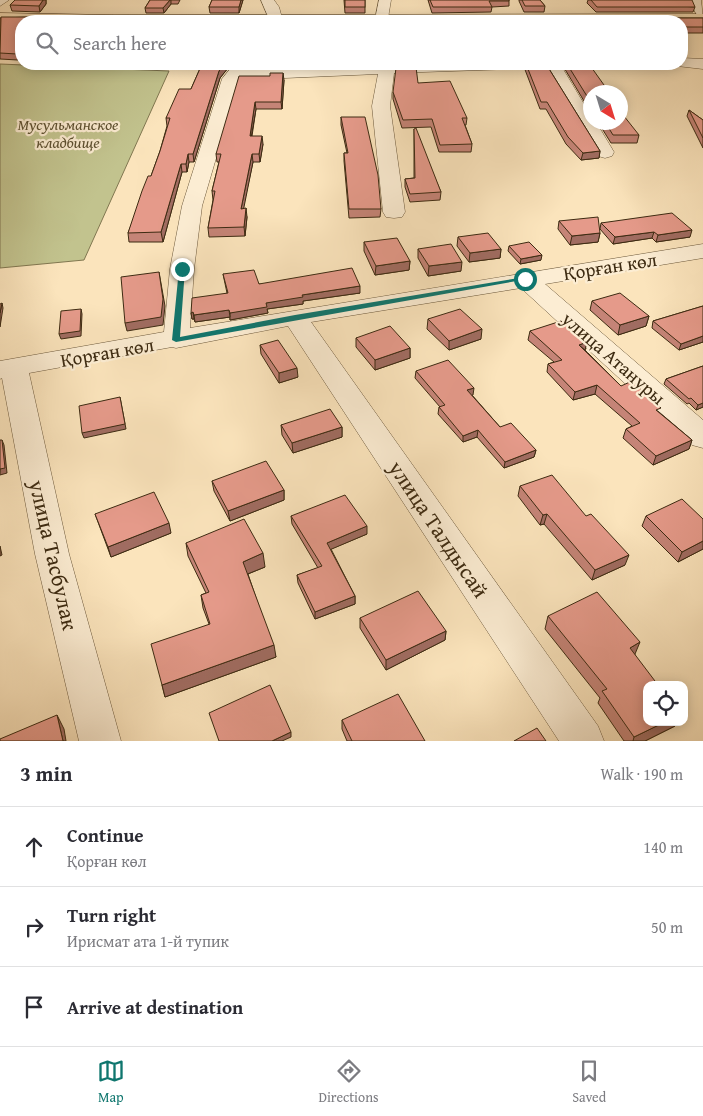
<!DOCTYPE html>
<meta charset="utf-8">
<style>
body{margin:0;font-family:"Gentium Book Plus",serif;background:#f2f2f3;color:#2b2b33}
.controls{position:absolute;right:15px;bottom:15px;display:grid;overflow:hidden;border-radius:10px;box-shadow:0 2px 12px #0003}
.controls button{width:45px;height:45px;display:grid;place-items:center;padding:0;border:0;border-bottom:1px solid #e1e1e2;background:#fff;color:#2b2b33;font:25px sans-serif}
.compass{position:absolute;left:583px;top:85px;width:45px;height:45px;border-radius:50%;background:#fff;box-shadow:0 2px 12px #0003;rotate:142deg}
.stop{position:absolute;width:15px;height:15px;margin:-11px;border:4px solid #0f766e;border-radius:50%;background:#fff}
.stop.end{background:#0f766e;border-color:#fff;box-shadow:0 1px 5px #0008}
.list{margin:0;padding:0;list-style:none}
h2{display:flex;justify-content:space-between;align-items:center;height:65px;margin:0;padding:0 20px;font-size:21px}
h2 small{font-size:16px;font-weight:400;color:#7c7c81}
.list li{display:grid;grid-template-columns:32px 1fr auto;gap:15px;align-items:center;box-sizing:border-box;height:80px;padding:0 20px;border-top:1px solid #e1e1e2}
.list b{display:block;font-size:19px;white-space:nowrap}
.list p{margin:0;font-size:16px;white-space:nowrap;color:#7c7c81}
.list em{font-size:16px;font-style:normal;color:#7c7c81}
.icon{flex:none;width:28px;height:28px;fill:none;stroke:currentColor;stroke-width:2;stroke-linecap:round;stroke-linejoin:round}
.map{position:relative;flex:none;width:703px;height:741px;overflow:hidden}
.search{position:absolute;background:#fff;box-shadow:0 2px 12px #0003;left:15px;right:15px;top:15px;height:55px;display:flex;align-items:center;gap:12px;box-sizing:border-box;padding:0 18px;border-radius:20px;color:#7c7c81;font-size:19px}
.sheet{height:305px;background:#fff}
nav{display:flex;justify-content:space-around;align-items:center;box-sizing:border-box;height:70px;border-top:1px solid #e1e1e2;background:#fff;font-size:14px;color:#7c7c81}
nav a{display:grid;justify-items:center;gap:2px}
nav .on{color:#0f766e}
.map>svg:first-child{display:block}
.green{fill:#c2c38e;stroke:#807750}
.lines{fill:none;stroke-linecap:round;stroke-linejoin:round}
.minor-casing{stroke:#6c593c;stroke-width:1}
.highway-casing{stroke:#3d2b12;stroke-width:1}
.minor{fill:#fcedd3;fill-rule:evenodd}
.highway{fill:#fbe4bc;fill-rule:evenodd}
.wall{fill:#c58477;stroke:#3d2b12}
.shaded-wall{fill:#a06c61;stroke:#3d2b12}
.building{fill:#e59a8a;stroke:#3d2b12}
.route{fill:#0f766e}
.labels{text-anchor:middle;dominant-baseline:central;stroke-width:4.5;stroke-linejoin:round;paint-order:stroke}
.far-park-label{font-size:16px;font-style:italic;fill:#5e5131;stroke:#fcedd3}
.street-label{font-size:19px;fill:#3d2b12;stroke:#fcedd3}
.near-street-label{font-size:22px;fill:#3d2b12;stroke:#fcedd3}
</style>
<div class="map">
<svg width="703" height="741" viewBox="0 0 703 741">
<rect width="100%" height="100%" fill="#fbe4bc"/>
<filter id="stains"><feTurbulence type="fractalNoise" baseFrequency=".004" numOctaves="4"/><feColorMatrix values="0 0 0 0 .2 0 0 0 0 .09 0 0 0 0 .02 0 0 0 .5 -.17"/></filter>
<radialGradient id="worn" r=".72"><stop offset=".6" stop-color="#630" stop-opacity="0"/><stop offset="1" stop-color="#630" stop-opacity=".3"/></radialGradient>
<path class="green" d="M0,64L169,71L84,260L0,268Z"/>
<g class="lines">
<g class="minor-casing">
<g id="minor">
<path d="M0,0H9L0,6Z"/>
<path d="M261,0H274L279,7L282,18L280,21H270Z"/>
<path d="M379,0H391L388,18L383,19L376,15Z"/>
<path d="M689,0H701L703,18L698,17Z"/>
<path d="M682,58L703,59V69L677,66L675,64H682Z"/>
<path d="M234,64H250L246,70L400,64H519L516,67L511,69L394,73L390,106L405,212L402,217L394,218L386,217L383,212L372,106L378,74L239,80L202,206L194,269L190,328L703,244V258L545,284L703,420V448L692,445L521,288L311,322L598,726L604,741H559L288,326L176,348L172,347L29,373L69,554L121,741H79L35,554L2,378L0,379V361L164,332L170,269L182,206L222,79Z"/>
<path d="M544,64H560L590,114V122H596L614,152L612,156L605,158L598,156Z"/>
</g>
</g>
<g class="highway-casing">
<path id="highway" d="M0,13L114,15L703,14V22L21,21H0Z"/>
</g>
<use href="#minor" class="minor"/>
<use href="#highway" class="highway"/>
</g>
<g class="wall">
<path d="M15,0H46V4L40,12L12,11L10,5Z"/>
<path d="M150,0H180L178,4H171L164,13H146L145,8Z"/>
<path d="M212,0H243L239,13H210L209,7Z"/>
<path d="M344,0H365V13H345Z"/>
<path d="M428,0H509V6L492,7L491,12L432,13Z"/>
<path d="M519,0H540L545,6L544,12H524L519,1Z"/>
<path d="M588,0H591L695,7L693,12H596L587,3Z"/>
<path d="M31,17L18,60L0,59V18Z"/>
<path d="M607,18H703V33H682V21H606Z"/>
<path d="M202,64H230L228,68L220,78L194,162H189L187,172H182L163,242H129L128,233L151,176L160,151L167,126L166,118L191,89Z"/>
<path d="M268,64H316V65L269,67Z"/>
<path d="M525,64H546L600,151L599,158L581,160L566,144L546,109H540L524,67Z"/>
<path d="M564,64H589L590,92V111L563,66Z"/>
<path d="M270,76L284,80L282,109H256L252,136L263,144L260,162H253L243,208L247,217L245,236L209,237L208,228L213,200L212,191L219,162H217L216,154Z"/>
<path d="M418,83L467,118L466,125H465L472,144L471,152H439L431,127L402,128L393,99V92Z"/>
<path d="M689,110L703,120V148L687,116Z"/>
<path d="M341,117L381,209L380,217L349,218L344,161V153H347L341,125Z"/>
<path d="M598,122H620L639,135L637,143H611Z"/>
<path d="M414,129L441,192L440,200L410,202L405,187V179L414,178Z"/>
<path d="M559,221L600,233L598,242L570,245L558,229Z"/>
<path d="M601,223L690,237L656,242L652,238L613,244L600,229Z"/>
<path d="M458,237L501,249L500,258L469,262L457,246Z"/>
<path d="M364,242L410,261L409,270L375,275L364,251Z"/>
<path d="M509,246L541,260L520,264L508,251Z"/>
<path d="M418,249L461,271L428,276L418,258Z"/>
<path d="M223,274L259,284L360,293L303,301V304L267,309L268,313L230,320V317L195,322L194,319H192L191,313L227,293Z"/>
<path d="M592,301L649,316L646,326L618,335L590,310Z"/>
<path d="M703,306V342L679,350L652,328L653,321Z"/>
<path d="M428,319L481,339L449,350L427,329Z"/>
<path d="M530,331L587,342L585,350L621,386L659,412L692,440L689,449L653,465L623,438L626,429L632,426L595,394L573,400L547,372L548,364L554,362L528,340Z"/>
<path d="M356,338L410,348V358L375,370L356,347Z"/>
<path d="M260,345L298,377L279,383L261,354Z"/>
<path d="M703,366V407L696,410L689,403L687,404L664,384L666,379Z"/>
<path d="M416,371L473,395H472L500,427L536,450L534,457L504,468L477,437L463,442L438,414L439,407H440L415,378Z"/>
<path d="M281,425L342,427V437L293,453L282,435Z"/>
<path d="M212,481L284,490V500L230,521L214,491Z"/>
<path d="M520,486L625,565L592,580L544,524L540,525L518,496Z"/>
<path d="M95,514L171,533L111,557Z"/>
<path d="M291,516L367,534L331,549L355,596V604L315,619L298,583L297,575L318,568L292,524Z"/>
<path d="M646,516L703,519V549L678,562L642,526Z"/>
<path d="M186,543L265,567L248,574L276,657L165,697L162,685L209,624L203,608L201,595L206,593L188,556Z"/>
<path d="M548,616L635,654V655L647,722H677L675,726L645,741H624L598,703L600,698L545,629Z"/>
<path d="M360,618L446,631L445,640L386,670L360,628Z"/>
<path d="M342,720L425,741H347L342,729Z"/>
</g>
<g class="shaded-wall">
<path d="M43,0H46V4L40,12L39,6Z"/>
<path d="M170,0H171V4L164,13L163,8Z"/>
<path d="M241,0H243L239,13V7Z"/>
<path d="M21,51V58L18,60L17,54Z"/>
<path d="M225,64H230L228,68L220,78L194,162L193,154L219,71Z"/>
<path d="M283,73L284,80L282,109L281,102Z"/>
<path d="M255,102L256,109L250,144V136Z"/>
<path d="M262,136L263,144L260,162L259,154Z"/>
<path d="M600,151L599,158L581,160L583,153Z"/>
<path d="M188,154L189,162L187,172L186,164Z"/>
<path d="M252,154L253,162L242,217L241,209Z"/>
<path d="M181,164L182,172L163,242L161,232Z"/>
<path d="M246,208L247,217L245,236L244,227Z"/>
<path d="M692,230L690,237L656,242L658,235Z"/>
<path d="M654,232L652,238L613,244L615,237Z"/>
<path d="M600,233L598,242L570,245L572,236Z"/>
<path d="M501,249L500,258L469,262L470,253Z"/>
<path d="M542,255L541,260L520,264L521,259Z"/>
<path d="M410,261L409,270L375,275L376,266Z"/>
<path d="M462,262L461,271L428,276L429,266Z"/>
<path d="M159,272L165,306L163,325L127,331L125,323Z"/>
<path d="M360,286V293L303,301V304L267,309L268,313L230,320V313L266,303L302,295Z"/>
<path d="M2,303L3,308L0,327V313Z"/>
<path d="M81,309L82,314L81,336L61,339L59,334Z"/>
<path d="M229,310L230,317L195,322L194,315Z"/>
<path d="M193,312L194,319H192L191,313Z"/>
<path d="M649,316L646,326L618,335L620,325Z"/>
<path d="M482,329L481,339L449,350V341Z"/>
<path d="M703,336V342L679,350L681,344Z"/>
<path d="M587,342L585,350L579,345Z"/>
<path d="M410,348V358L375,370V360Z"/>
<path d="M297,368L298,377L279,383V373Z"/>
<path d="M597,385L595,394L573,400L575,392Z"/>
<path d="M474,388L473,395L466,397L467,390Z"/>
<path d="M120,397L126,429L84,438L82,433Z"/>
<path d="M703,403V407L696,410L698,405Z"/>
<path d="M342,427V437L293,453L292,443Z"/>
<path d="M478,430L477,437L463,442V436Z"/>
<path d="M2,440L4,445L7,473L0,475Z"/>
<path d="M692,440L689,449L653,465L656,456Z"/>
<path d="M536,450L534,457L504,468L505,462Z"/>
<path d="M284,490V500L230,521L228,511Z"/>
<path d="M547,514L544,524L540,525L543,515Z"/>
<path d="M169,523L171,533L111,557L108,547Z"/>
<path d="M367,526V534L327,551V543Z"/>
<path d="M703,541V549L678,562L682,552Z"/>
<path d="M0,546L2,555L0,556Z"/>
<path d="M263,553L265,567L245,575L243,562Z"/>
<path d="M629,555L625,565L592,580L595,570Z"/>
<path d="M355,596V604L315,619V612Z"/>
<path d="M446,631L445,640L386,670V660Z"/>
<path d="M640,642L635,654L625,660L630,648Z"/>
<path d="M274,645L276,657L165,697L162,685Z"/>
<path d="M57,715L64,729L66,741H63Z"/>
<path d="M665,722H677L675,726L645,741H633L634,737Z"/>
<path d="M291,732V737L282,741H272Z"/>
</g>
<g class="building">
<path d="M15,0H43L39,6L10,5Z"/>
<path d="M150,0H170L163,8H145Z"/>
<path d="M212,0H241L239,7H209Z"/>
<rect x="345" y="0" width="20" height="7"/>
<path d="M430,0H509V1H489L492,7H433Z"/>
<path d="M522,0H540L545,6H525Z"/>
<path d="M591,0H692L695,7H597Z"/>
<path d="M206,16H236V19H241L240,21H204Z"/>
<path d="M1,17H31L28,21H21V51L17,54L0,53Z"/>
<rect x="346" y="17" width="19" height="4"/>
<path d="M437,17H497L498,21H433L432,18H438Z"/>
<path d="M530,17H553L556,21H533Z"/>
<path d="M607,18H703V27H682V21H610Z"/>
<path d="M379,19H405V21H380Z"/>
<path d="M140,20H155L154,21H139Z"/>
<path d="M202,64H225L219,71L193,154H188L186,164H181L161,232L128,233L142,191L148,176H151L160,151L170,118H166L179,89H191Z"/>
<path d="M526,64H546L600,151L583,153L568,137L547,102H541Z"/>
<path d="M567,64H589L609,92H590V101Z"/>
<path d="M416,67L418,83L450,81L467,118H462L472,144L440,145L432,119L403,120L393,92L396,68Z"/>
<path d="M270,73H283L281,102H255L250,136H262L259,154H252L241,209L246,208L244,227L208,228L215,191H212L221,154H216L239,76H270Z"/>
<path d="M689,110L703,120V138Z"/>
<path d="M620,111L639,135H613L605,122H620Z"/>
<path d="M341,117H365L378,175L381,209H349L344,153H348Z"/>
<path d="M416,128L441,192L410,194L405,179L415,178L414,129Z"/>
<path d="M672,213L692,230L658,235L654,232L615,237L601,223Z"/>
<path d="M598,217L600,233L572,236L559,221Z"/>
<path d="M488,233L501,249L470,253L458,237Z"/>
<path d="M397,238L410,261L376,266L364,242Z"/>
<path d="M529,242L542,255L521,259L509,246Z"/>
<path d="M451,244L462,262L429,266L418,249Z"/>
<path d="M352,268L360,286L302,295L303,297L266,303L267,307L230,313L229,310L194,315L193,312L191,313L192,298L228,293L223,274L254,270L259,284Z"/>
<path d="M159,272L163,299L161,317L125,323L121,277Z"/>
<path d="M620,293L649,316L620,325L592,301Z"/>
<path d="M2,303L0,313V304Z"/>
<path d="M703,306V336L681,344L653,321Z"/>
<path d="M81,309L80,331L59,334L61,311Z"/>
<path d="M460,309L482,329L449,341L428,319Z"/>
<path d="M561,321L587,342L579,345L621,386L632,381L661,408L656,410L692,440L656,456L626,429L640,423L597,385L575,392L548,364L562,360L530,331Z"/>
<path d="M390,326L410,348L375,360L356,338Z"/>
<path d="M278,340L297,368L279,373L260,345Z"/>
<path d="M448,360L474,388L467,390L500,427L511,423L536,450L505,462L478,430L463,436L439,407L445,405L416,371Z"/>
<path d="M703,366V403L698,405L691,398L689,399L666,379Z"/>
<path d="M120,397L125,424L82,433L79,406Z"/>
<path d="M330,409L342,427L292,443L281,425Z"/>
<path d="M0,440H2L5,468L0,469Z"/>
<path d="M266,461L284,490L228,511L212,481Z"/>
<path d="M552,475L586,516L591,514L629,555L595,570L547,514L543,515L520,486Z"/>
<path d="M154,492L169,523L108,547L95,514Z"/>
<path d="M345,495L367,526L327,543L355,596L315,612L297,575L322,566L291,516Z"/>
<path d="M682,499L703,519V541L682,552L646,516Z"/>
<path d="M244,519L263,553L243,562L274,645L162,685L151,644L210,624L201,595L209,592L186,543Z"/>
<path d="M418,591L446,631L386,660L360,618Z"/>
<path d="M597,592L640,642L630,648L658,685H647V722H665L634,737L602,691L607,689L548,616Z"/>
<path d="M270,685L291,732L272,741H219L209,713Z"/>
<path d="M398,694L425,741H352L342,720Z"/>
<path d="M57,715L63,741H0V739Z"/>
<path d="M537,728L546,741H514Z"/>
</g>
<path class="route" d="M182,267L185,269L180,337L295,315L525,277L528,279L176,342L172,340L179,269Z"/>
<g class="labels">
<g class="far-park-label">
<text x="68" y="124">Мусульманское<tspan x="68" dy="18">кладбище</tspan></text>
</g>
<g class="street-label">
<text transform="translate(610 266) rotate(-9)">Қорған көл</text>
<text transform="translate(107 352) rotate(-10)">Қорған көл</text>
<text transform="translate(614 358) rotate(41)">улица Атануры</text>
</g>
<g class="near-street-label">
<text transform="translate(439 529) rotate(56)">улица Талдысай</text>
<text transform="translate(54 555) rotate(77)">улица Тасбулак</text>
</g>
</g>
<rect width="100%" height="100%" filter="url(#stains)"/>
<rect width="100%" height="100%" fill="url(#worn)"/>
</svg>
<div class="controls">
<button><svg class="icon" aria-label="locate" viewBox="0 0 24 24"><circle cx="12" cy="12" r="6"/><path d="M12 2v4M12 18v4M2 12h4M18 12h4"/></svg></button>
</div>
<svg class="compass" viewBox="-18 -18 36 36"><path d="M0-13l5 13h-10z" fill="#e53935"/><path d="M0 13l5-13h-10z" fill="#7c7c81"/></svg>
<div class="stop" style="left:525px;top:279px"></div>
<div class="stop end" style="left:182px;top:269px"></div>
<div class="search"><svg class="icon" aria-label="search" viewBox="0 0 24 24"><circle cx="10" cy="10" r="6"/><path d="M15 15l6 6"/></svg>Search here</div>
</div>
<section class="sheet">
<h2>3 min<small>Walk · 190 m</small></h2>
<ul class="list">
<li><svg class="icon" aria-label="ahead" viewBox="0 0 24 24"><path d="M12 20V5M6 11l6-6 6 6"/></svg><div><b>Continue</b><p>Қорған көл</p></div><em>140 m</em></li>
<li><svg class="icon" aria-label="right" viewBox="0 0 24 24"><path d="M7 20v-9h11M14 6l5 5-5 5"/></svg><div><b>Turn right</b><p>Ирисмат ата 1-й тупик</p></div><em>50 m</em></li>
<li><svg class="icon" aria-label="arrive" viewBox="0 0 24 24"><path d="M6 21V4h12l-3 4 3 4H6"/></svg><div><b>Arrive at destination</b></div></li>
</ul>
</section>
<nav>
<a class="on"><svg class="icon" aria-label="map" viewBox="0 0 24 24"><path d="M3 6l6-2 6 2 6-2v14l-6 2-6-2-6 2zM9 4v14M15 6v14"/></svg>Map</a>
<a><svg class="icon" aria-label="directions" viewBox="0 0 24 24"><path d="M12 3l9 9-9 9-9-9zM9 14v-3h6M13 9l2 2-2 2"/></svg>Directions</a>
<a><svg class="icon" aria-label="saved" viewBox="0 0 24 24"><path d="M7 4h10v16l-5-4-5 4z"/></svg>Saved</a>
</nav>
